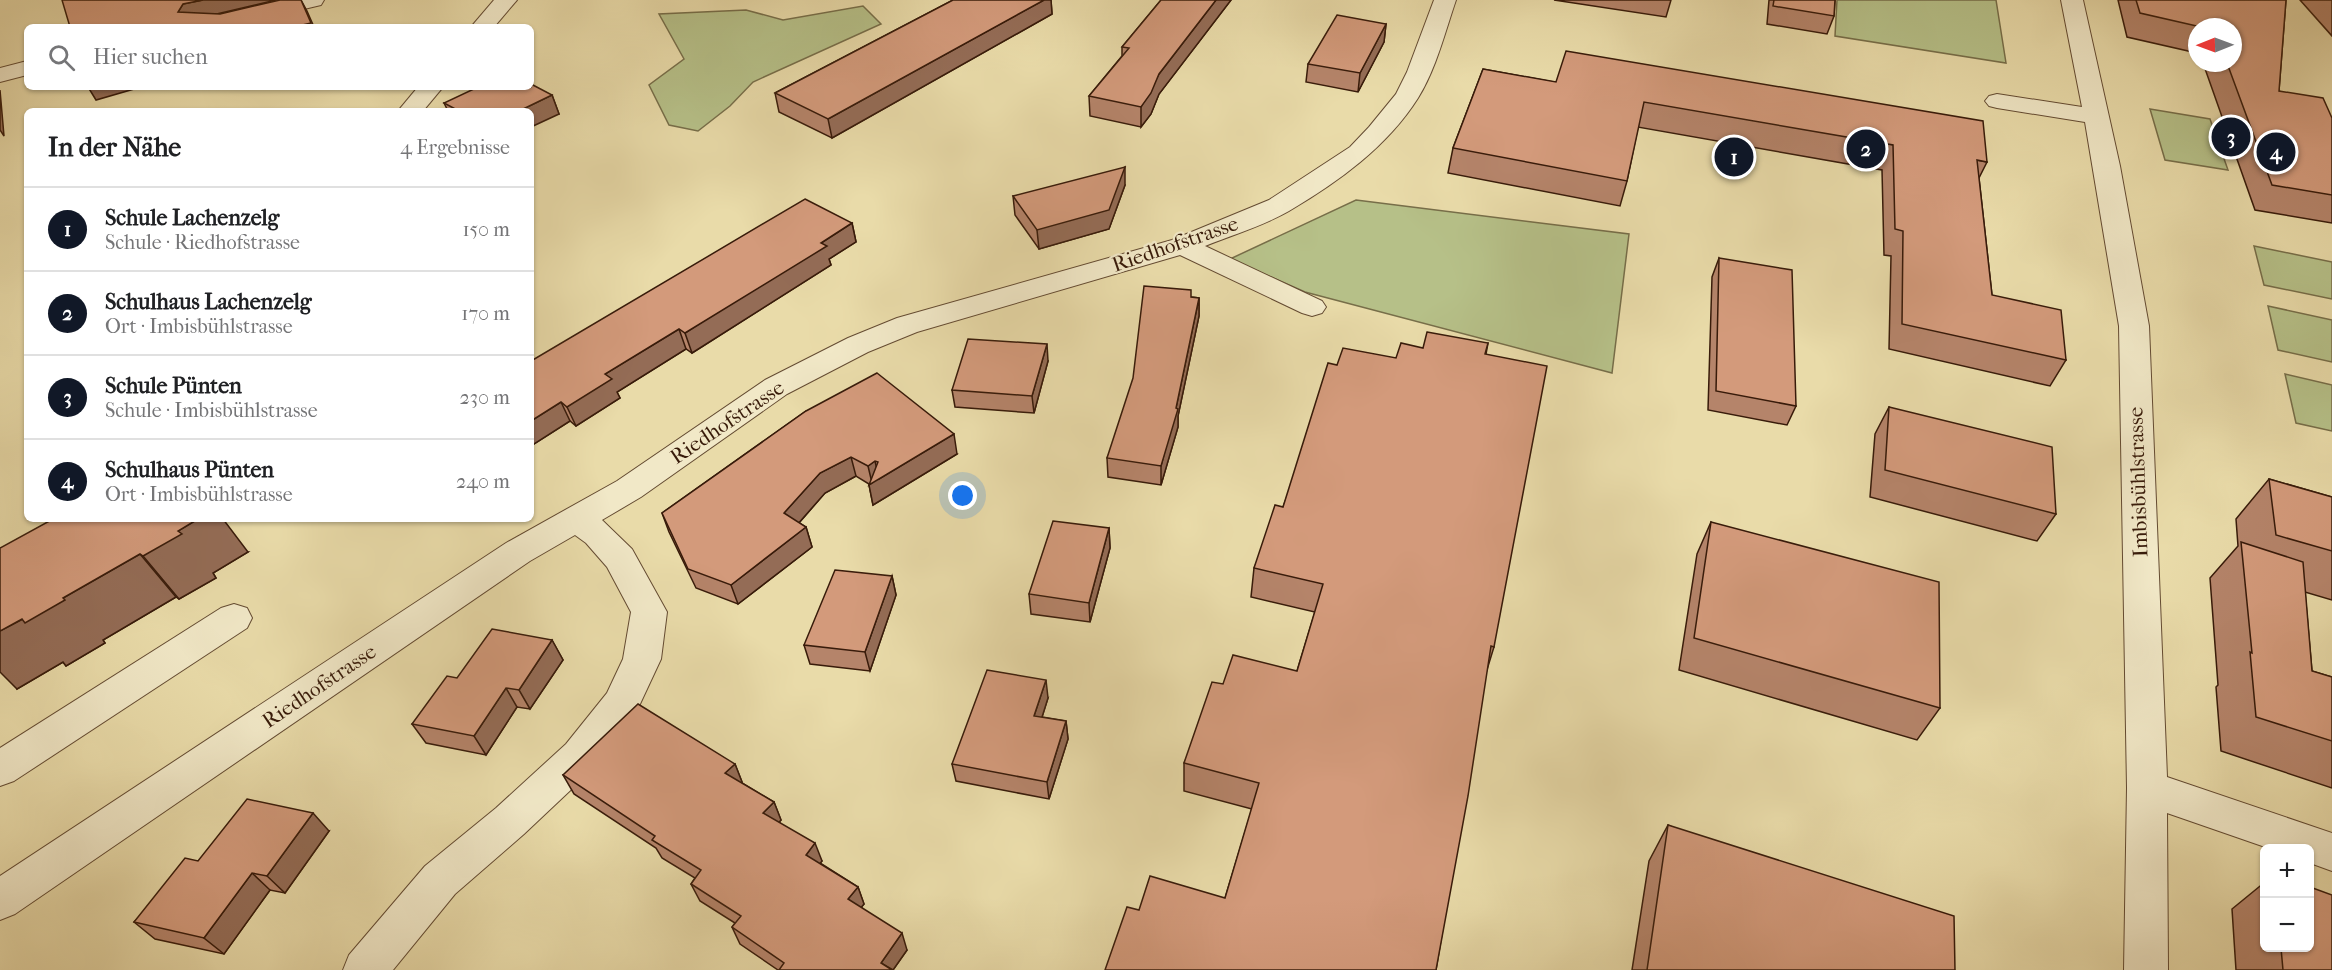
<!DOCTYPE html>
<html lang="de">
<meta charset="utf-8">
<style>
body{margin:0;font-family:"IM FELL French Canon",serif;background:#f2f2f2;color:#202124}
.controls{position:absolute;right:18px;bottom:18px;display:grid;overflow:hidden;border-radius:9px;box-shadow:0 2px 4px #0004}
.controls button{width:54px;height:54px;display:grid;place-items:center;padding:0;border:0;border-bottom:2px solid #e0e0e0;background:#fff;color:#202124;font:30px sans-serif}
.compass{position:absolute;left:2188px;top:18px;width:54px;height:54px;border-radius:50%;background:#fff;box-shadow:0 2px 4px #0004;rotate:269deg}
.you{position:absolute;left:963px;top:496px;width:21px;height:21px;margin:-15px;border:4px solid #fff;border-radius:50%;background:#1a73e8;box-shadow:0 0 0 9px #1a73e833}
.badge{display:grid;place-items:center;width:39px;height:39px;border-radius:50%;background:#111827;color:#fff;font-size:20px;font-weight:700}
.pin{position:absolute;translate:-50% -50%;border:3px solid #fff;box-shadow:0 2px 6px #0006}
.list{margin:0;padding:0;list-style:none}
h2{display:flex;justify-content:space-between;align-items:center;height:78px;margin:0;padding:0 24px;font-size:26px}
h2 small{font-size:20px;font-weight:400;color:#757577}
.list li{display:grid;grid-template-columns:39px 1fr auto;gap:18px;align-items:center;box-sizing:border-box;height:84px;padding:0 24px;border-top:2px solid #e0e0e0}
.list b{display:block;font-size:22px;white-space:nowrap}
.list p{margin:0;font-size:20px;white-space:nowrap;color:#757577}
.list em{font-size:20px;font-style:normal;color:#757577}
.icon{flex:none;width:33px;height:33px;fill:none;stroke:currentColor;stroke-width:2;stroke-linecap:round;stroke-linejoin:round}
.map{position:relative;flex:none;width:2332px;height:970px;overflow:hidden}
.search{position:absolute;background:#fff;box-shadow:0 2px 4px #0004;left:24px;top:24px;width:510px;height:66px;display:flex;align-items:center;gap:15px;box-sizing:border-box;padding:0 21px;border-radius:9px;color:#757577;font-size:22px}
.panel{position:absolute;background:#fff;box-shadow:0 2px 4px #0004;left:24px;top:108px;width:510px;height:414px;border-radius:9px}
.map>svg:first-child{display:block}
.green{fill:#b6c088;stroke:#776e49;stroke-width:1.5}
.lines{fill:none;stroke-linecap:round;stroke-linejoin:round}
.minor-casing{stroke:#644b32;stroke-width:2}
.minor{fill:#f1e8c7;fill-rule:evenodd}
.wall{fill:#b5846a;stroke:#381b0a;stroke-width:1.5}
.shaded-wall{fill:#946c56;stroke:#381b0a;stroke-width:1.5}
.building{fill:#d39a7b;stroke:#381b0a;stroke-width:1.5}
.labels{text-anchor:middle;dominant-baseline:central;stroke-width:4.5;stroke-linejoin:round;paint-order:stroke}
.street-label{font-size:21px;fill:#381b0a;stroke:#f1e8c7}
</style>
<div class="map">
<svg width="2332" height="970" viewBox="0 0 2332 970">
<rect width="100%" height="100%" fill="#e9dba9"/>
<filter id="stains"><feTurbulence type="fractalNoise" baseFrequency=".00333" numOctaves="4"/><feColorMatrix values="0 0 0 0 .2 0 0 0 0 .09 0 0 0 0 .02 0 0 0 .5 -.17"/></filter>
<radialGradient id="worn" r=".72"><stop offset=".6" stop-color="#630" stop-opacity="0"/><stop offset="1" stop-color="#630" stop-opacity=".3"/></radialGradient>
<g class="green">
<path d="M1837,0H1996L2006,63L1835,36Z"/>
<path d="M863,6L881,24L753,82L730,106L698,131L669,125L649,85L684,59L659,14L746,10L783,20Z"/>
<path d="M2150,109L2210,119L2228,170L2165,160Z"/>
<path d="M1356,200L1629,234L1612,373L1305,292L1230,259Z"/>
<path d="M2254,246L2332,262V299L2264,285Z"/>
<path d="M2268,306L2332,320V362L2278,350Z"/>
<path d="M2285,374L2332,385V431L2296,423Z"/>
</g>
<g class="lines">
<g class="minor-casing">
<g id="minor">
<path d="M286,0H324L321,5L228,27H189L192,22Z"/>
<path d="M494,0H517L494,27H471Z"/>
<path d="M1434,0H1456C1445,32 1436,69 1418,98C1387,147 1338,182 1289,211C1263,226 1232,235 1205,246L1322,301L1326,307L1322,313L1312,316L1302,313L1180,255L917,332L868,352L787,394L641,497L602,520L632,549L667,612L661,659L640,704L635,715L594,768L524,834L455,894L393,970H343L349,955L425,866L496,808L566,744L607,693L623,659L631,612L607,567L586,543L575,535L530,561L15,914L0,920V876L506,543L617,481L765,380L848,338L897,318L1172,240L1269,200L1350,147L1369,127L1396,94L1407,72Z"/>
<path d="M2061,0H2083L2120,166L2149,326L2167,777L2332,833V871L2310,863V848H2268L2167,813L2168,970H2124L2127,788L2119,326L2085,122L1997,108L1989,106L1985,101L1989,96L1997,94L2082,107Z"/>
<path d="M27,61V75L0,82V68Z"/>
<path d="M418,87H443L423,111H398Z"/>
<path d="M234,604L247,608L252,618L247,628L14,781L0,786V748L221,608Z"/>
</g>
</g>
<use href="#minor" class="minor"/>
</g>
<g class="wall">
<path d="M953,0H1051L1052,14L832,138L779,112L775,93Z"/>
<path d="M1161,0H1231L1159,94L1151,114L1141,127L1090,116L1089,96L1122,56V47Z"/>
<path d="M1554,0H1671L1666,17Z"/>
<path d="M1769,0H1835L1834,16L1827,34L1767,24Z"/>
<path d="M2118,0H2286L2279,91L2332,118V223L2255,210L2203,63H2233V27H2197V53L2127,37Z"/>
<path d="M2300,0H2332V36Z"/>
<path d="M1386,24L1384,42L1358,92L1306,82L1308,64Z"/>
<path d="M1483,69L1987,162L1979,178L1992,295L2066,360L2050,386L1889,349L1891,256L1884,255L1882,170L1638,127L1627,181L1620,206L1448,173L1453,148Z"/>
<path d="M552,95L559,114L531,111H448L444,103Z"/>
<path d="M1125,185L1109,229L1039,249L1015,215L1013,196Z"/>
<path d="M852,223L856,242L829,259L831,265L692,353L686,349L617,392L620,398L576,426L570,421L531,446V361Z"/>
<path d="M1719,258L1796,406L1787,425L1708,410L1712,277Z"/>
<path d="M1191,297L1199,298V316L1178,416V427L1161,485L1108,477L1107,458Z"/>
<path d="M1488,343L1486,354L1494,647L1486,673L1436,970L1139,910L1225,898L1252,809L1184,791V763L1223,684L1297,671L1315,612L1251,597L1254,568L1283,507L1337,365L1396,358L1423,348Z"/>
<path d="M1048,361L1034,413L955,407L952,390Z"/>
<path d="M1889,407L2056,514L2037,541L1870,497L1875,434Z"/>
<path d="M806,411L957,454L873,505L869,485V484L856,476L825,493L799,523L806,527L812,547L738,604L696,588L669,532L662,513Z"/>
<path d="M2269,479L2332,497V600L2305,592L2312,671L2332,677V788L2221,751L2216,687L2218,685L2210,578L2238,546L2236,519Z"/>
<path d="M1711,522L1940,708L1917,740L1679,670L1697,554Z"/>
<path d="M1109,528L1110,548L1090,622L1031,614L1029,594Z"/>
<path d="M0,548L248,552L213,573L216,578L179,599L176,597L103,640L105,643L66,666L63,662L17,689Z"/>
<path d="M892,576L896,595L870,671L810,664L804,645Z"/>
<path d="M552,640L563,660L530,709L517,707L486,755L426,743L412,724Z"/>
<path d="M1048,698L1042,717L1066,721L1068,739L1049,799L956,781L952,764Z"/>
<path d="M735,764L742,782V783L774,802L781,820L779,822L822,861L820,863L858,887L864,904L861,907L907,950L893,970H778L740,944L732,927L735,923L700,901L691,884L695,878L662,858L656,848L574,794L563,775Z"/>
<path d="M1668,825L1955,970H1632L1649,861Z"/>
<path d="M329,831L285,893L270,890L224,954L155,939L134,922L198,861Z"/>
<path d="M2265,882V948H2310L2332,970H2236L2232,909Z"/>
</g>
<g class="shaded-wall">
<path d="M203,0H276L191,20L178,12L183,4Z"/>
<path d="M301,0L307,11L314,27H294Z"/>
<path d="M1044,0H1051L1052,14L832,138L828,119Z"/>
<path d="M1216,0H1231L1159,94L1151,114L1141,127V107L1159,74Z"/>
<path d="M1386,24L1384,42L1358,92L1360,73Z"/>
<path d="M88,87H141L96,100Z"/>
<path d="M0,90L4,136L0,130Z"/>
<path d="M552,95L559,114L531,127V111H519Z"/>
<path d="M1125,167V185L1109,229L1039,249L1037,230Z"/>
<path d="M852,223L856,242L829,259L831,265L692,353L685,333L821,243Z"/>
<path d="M1199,298V316L1178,416V427L1161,485V466L1176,408Z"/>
<path d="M679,329L686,349L617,392L620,398L576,426L567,407L605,374Z"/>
<path d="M1047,344L1048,361L1034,413L1032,396Z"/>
<path d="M561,402L570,421L531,446V421Z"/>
<path d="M954,434L957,454L873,505L869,485L872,483L868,466L875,461L879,479Z"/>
<path d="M851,457L856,476L825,493L790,533L784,513L820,473Z"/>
<path d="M198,519H223L248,552L213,573L216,578L179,599L143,556L178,531Z"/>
<path d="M806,527L812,547L738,604L731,585Z"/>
<path d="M1109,528L1110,548L1090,622L1089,603Z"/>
<path d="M140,554L176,597L103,640L105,643L66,666L63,662L17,689L0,672V631L63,598Z"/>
<path d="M892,576L896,595L870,671L865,652Z"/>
<path d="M552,640L563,660L530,709L519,690Z"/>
<path d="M1046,680L1048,698L1037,733L1034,716Z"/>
<path d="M506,688L517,707L486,755L474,736Z"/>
<path d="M1066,721L1068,739L1049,799L1047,782Z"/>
<path d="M735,764L742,782L733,791L725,773Z"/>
<path d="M774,802L781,820L771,831L763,813Z"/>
<path d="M313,813L329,831L285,893L267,876Z"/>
<path d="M815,843L822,861L813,873L806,855Z"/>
<path d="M252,873L270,890L224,954L204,938Z"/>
<path d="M858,887L864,904L854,916L848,899Z"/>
<path d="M902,933L907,950L893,970L881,963Z"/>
</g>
<g class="building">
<path d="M62,0H203L183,4L178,12L220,14L280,0H301L311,23L294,27H70Z"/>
<path d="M953,0H1044L828,119L775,93Z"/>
<path d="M1161,0H1216L1159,74L1151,93L1141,107L1089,96L1129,48L1122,47Z"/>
<path d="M1774,0H1835L1834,16L1773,6Z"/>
<path d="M2136,0H2286L2279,91L2323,98L2332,118V195L2272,185L2227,63H2233V27H2201L2140,13Z"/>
<path d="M1337,15L1386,24L1360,73L1308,64Z"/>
<path d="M1566,51L1983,121L1987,162L1977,160L1992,295L2061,310L2066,360L1902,324L1903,231L1895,229L1893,145L1644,102L1627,181L1453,148L1483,69L1556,82Z"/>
<path d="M531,84L552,95L519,111H459L444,103L478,87H531Z"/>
<path d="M1125,167L1109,210L1037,230L1013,196Z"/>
<path d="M805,199L852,223L821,243L827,246L685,333L679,329L605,374L612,379L567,407L561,402L531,421V361Z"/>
<path d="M1719,258L1792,270L1796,406L1716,391Z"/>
<path d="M1144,286L1191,290V297L1199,298L1176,408L1178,409L1161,466L1107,458L1133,378Z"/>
<path d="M1427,332L1488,343L1485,354L1547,366L1494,647L1491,646L1468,796L1436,970H1105L1127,907L1139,910L1150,876L1225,898L1259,783L1184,763L1212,682L1223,684L1233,655L1297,671L1323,584L1254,568L1275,505L1283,507L1328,363L1337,365L1343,348L1396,358L1401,343L1423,348Z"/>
<path d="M968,339L1047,344L1032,396L952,390Z"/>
<path d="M877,373L954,434L869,485L878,462L875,461L868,466L851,457L820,473L784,513L806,527L731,585L688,569L662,513L806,411Z"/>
<path d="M1889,407L2052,447L2056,514L1885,470Z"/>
<path d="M2269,479L2332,497V551L2276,535Z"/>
<path d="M53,519H198L178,531L182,534L143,556L140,554L63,598L65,600L25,623L22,619L0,631V548Z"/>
<path d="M1053,521L1109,528L1089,603L1029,594Z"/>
<path d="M1711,522L1939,582L1940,708L1694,638Z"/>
<path d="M2241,542L2303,562L2312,671L2332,677V741L2256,717L2250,652L2252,653Z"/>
<path d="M835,570L892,576L865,652L804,645Z"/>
<path d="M492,629L552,640L519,690L506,688L474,736L412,724L447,676L457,678Z"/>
<path d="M987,670L1046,680L1034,716L1066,721L1047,782L952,764Z"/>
<path d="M638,704L735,764L725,773L774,802L763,813L815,843L806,855L858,887L848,899L902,933L881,963L892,970H779L784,963L732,927L741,916L691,884L701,870L652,840L655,836L563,775Z"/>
<path d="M247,799L313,813L267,876L252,873L204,938L134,922L185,858L198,861Z"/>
<path d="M1668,825L1954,916L1955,970H1647Z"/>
<path d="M2310,887L2332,895V970H2283L2281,948H2310Z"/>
</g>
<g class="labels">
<g class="street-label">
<text transform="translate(1175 244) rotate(-19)">Riedhofstrasse</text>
<text transform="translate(727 422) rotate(-34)">Riedhofstrasse</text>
<text transform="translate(2138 482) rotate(-92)">Imbisbühlstrasse</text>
<text transform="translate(319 686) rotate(-34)">Riedhofstrasse</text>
</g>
</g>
<rect width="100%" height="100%" filter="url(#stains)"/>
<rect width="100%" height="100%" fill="url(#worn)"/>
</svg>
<div class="controls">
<button>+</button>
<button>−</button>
</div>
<svg class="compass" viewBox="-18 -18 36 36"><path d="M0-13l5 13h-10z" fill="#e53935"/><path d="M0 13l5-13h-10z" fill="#757577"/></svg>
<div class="you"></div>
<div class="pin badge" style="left:1734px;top:157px">1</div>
<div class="pin badge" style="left:1866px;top:149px">2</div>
<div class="pin badge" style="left:2231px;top:137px">3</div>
<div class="pin badge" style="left:2276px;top:152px">4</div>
<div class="search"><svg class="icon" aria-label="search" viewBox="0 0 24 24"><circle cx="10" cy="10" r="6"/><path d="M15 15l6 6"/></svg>Hier suchen</div>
<section class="panel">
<h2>In der Nähe<small>4 Ergebnisse</small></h2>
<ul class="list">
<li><span class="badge">1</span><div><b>Schule Lachenzelg</b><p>Schule · Riedhofstrasse</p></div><em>150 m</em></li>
<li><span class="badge">2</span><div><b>Schulhaus Lachenzelg</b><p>Ort · Imbisbühlstrasse</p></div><em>170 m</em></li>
<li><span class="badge">3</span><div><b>Schule Pünten</b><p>Schule · Imbisbühlstrasse</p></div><em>230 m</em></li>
<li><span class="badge">4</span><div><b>Schulhaus Pünten</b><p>Ort · Imbisbühlstrasse</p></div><em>240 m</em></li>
</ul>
</section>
</div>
